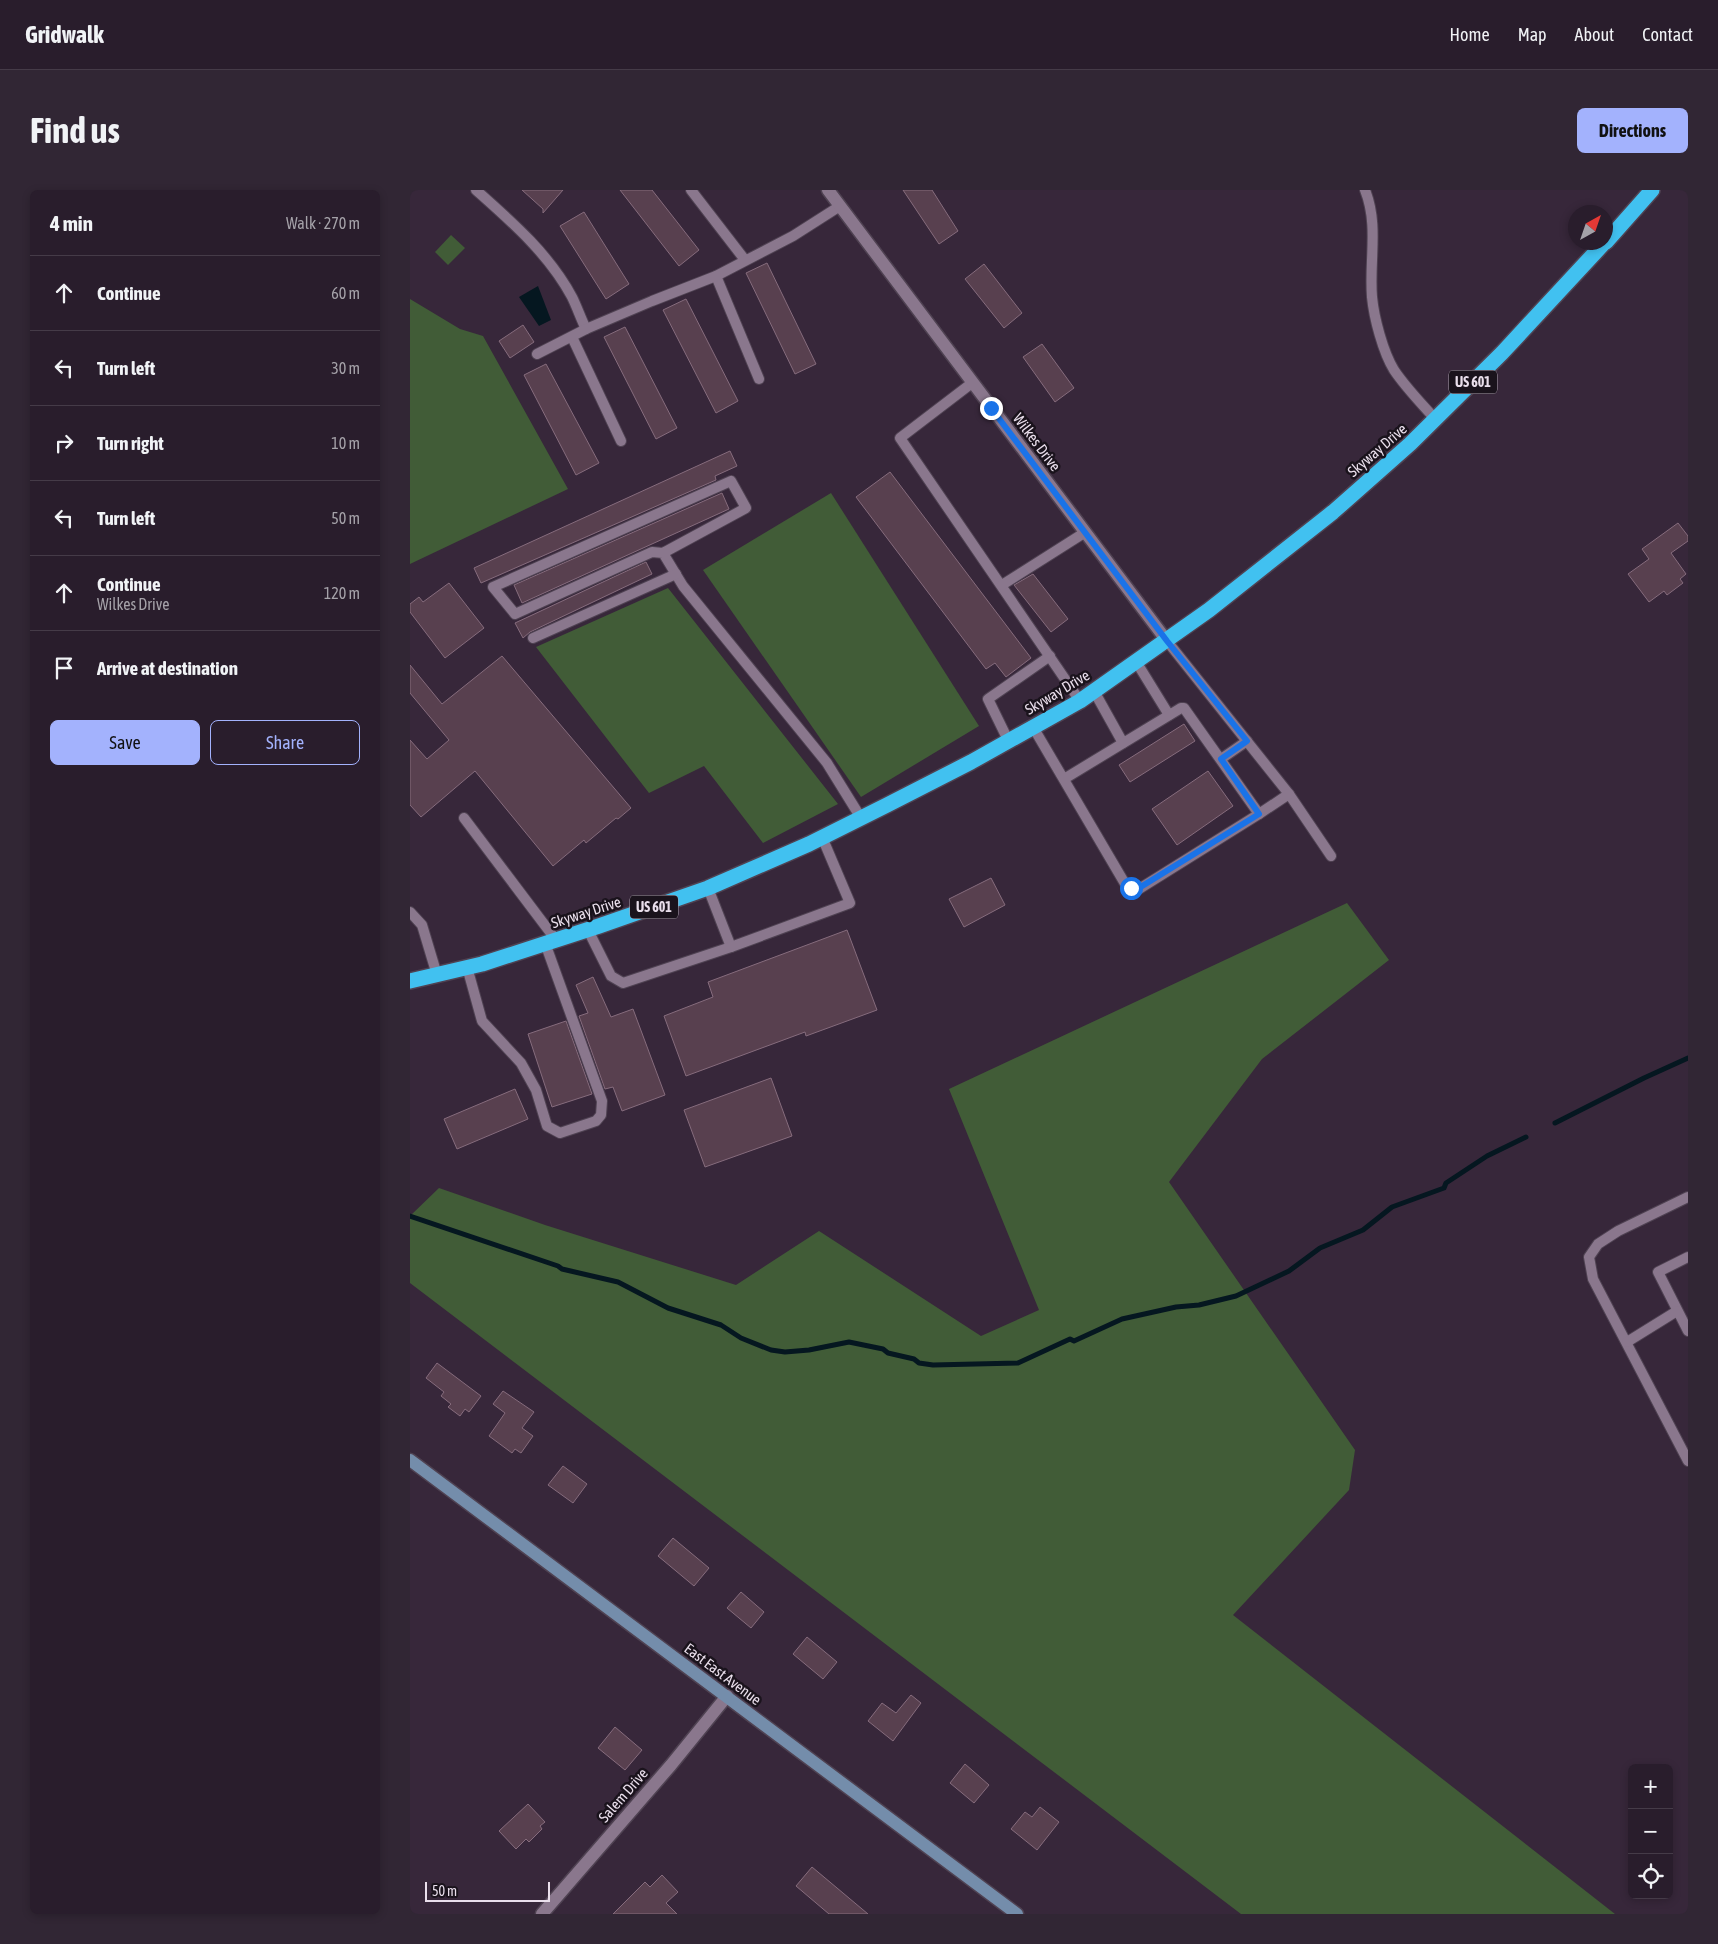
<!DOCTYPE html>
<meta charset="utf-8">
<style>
body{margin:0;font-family:"Asap Condensed",sans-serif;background:#312634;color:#f1f3f6}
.controls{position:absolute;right:15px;bottom:15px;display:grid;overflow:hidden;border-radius:8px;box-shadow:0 2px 8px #0003}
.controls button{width:45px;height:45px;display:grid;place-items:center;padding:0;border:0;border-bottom:1px solid #453b48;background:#291d2c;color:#f1f3f6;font:25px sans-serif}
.compass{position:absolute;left:1158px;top:15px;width:45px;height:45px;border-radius:50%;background:#291d2c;box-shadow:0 2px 8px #0003;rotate:40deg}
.scale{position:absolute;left:15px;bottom:12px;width:125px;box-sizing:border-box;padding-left:5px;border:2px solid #eadfec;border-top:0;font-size:14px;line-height:18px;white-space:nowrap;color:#eadfec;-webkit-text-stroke:4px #1a131c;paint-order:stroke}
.stop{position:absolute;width:15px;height:15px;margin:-11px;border:4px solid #1a73e8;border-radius:50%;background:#fff}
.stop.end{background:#1a73e8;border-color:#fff;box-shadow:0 1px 5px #0008}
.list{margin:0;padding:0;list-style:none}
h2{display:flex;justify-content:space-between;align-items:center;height:65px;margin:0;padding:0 20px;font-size:21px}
h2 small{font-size:16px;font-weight:400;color:#a5a2a9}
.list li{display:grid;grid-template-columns:32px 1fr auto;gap:15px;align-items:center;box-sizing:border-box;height:75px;padding:0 20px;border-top:1px solid #453b48}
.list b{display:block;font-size:19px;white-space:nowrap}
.list p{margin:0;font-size:16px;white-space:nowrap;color:#a5a2a9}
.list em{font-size:16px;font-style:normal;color:#a5a2a9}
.actions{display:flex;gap:10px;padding:15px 20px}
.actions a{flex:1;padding:11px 0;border:1px solid #a3b2fd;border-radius:8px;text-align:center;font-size:18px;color:#a3b2fd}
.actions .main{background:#a3b2fd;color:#111}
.icon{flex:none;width:28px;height:28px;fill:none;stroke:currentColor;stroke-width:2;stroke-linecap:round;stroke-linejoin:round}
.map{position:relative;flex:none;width:1278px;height:1724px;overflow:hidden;border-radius:8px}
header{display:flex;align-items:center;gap:30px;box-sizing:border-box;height:70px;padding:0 25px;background:#291d2c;border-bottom:1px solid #453b48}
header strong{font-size:24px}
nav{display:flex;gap:28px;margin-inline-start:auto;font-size:18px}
.intro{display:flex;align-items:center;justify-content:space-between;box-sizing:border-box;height:120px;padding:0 30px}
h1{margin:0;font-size:35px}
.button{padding:12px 22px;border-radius:8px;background:#a3b2fd;color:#111;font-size:18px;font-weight:700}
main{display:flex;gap:30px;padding:0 30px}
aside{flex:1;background:#291d2c;border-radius:8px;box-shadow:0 2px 8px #0003}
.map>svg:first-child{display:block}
.green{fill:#415c37}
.water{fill:#051720}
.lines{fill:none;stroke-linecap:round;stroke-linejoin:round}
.stream{stroke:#051720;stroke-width:5}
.building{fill:#58404f;stroke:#866c7d}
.lane-casing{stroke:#4f4252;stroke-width:12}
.street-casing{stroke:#4f4252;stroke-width:15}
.secondary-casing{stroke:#4f4252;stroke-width:15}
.highway-casing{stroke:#4f4252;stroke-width:18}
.lane{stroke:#8a778d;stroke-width:10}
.street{stroke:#8a778d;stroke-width:12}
.secondary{stroke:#748dab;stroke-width:12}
.highway{stroke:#41c1f0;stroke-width:15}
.route{stroke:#1a73e8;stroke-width:6}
.labels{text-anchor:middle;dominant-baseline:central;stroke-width:5;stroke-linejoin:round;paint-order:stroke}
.shield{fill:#1a131c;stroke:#aca2ae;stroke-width:1}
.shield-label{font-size:14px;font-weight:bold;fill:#eadfec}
.street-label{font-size:15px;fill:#eadfec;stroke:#1a131c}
</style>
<header>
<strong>Gridwalk</strong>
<nav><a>Home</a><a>Map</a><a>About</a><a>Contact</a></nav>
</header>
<div class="intro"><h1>Find us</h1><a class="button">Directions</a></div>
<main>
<aside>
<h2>4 min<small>Walk · 270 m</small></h2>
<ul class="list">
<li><svg class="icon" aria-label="ahead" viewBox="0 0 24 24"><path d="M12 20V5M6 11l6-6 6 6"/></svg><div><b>Continue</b></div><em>60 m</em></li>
<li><svg class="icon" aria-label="left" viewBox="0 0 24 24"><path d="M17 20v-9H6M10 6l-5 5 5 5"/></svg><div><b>Turn left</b></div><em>30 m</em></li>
<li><svg class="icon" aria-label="right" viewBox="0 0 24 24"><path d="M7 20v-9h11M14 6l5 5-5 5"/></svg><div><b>Turn right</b></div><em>10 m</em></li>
<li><svg class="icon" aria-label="left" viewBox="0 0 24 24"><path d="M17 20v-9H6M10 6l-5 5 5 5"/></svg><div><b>Turn left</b></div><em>50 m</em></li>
<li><svg class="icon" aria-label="ahead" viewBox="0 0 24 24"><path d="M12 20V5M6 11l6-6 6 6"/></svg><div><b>Continue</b><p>Wilkes Drive</p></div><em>120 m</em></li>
<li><svg class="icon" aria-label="arrive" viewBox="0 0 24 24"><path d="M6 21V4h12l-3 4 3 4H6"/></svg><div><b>Arrive at destination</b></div></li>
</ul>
<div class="actions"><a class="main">Save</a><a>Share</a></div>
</aside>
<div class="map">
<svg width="1278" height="1724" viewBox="0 0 1278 1724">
<rect width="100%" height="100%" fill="#37273a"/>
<g class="green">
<path d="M41,45L55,58L38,75L25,62Z"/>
<path d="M0,109L50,139L73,146L158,299L0,374Z"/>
<path d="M421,303L569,536L451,607L293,380Z"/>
<path d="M258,398L428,614L353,653L294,576L239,603L126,457Z"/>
<path d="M937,713L979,770L852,869L759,992L945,1260L939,1300L823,1425L1205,1724H831L0,1093V1026L29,998L135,1035L326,1095L409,1041L571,1146L629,1120L539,899Z"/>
</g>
<path class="water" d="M128,96L141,130L129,136L109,107Z"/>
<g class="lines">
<g class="stream">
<path d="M1145,933L1234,888L1278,868"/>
<path d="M0,1026L148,1076L152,1079L208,1092L258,1118L311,1135L331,1148L361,1160L375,1162L399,1160L439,1152L473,1159L478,1163L504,1169L509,1173L523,1175L608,1173L660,1149L664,1151L712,1129L766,1117L789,1115L826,1106L879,1081L910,1058L953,1040L982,1017L1034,998L1036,993L1077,966L1116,947"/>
</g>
</g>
<g class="building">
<path d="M112,0H153L133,23V19Z"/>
<path d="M210,0H242L289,60L269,76Z"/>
<path d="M493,0H522L548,41L529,54Z"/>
<path d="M174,22L219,94L196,109L150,36Z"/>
<path d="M357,73L406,174L385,184L336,83Z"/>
<path d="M574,74L612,123L594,138L555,89Z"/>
<path d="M276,109L328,211L306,223L253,120Z"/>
<path d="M113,135L124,152L100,168L89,151Z"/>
<path d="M215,137L267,238L246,249L194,147Z"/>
<path d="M632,154L664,198L645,212L613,167Z"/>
<path d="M136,174L189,273L166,285L114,185Z"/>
<path d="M320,261L327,276L305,286L306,290L71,393L64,378Z"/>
<path d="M480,282L621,468L596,487L585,473L576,479L446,307Z"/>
<path d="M312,303L319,319L112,413L104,395Z"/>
<path d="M1268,333L1278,346V351L1261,363L1276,384L1270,389L1273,393L1257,405L1254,401L1239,412L1218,384L1239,369L1232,359Z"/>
<path d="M236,372L242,384L120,442L113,448L105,433Z"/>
<path d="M623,384L658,429L641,442L604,395Z"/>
<path d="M39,393L74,438L35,468L0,422V414L9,407L13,412Z"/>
<path d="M92,466L221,618L208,629L206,628L176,653L174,650L143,676L65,581L11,627L0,615V550L17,569L39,550L0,503V475L32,514Z"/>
<path d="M774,534L785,551L720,592L709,575Z"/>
<path d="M798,581L823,616L767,655L742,619Z"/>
<path d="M581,688L595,715L554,737L539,709Z"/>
<path d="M437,740L467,820L396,846L395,842L276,886L254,826L303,807L298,792Z"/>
<path d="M183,787L201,827L223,819L255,905L212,921L203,897L195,899L169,826L178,823L166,795Z"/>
<path d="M156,831L182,904L142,917L118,844Z"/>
<path d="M361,888L382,946L295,977L274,920Z"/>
<path d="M105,899L118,929L47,959L34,929Z"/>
<path d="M27,1173L71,1206L59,1222L55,1219L50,1226L38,1217L41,1214L31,1206L34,1202L16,1188Z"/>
<path d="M93,1201L124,1222L112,1238L123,1246L111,1263L105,1259L102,1263L79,1246L95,1223L83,1214Z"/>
<path d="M153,1276L177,1294L163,1313L138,1295Z"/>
<path d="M263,1348L299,1378L284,1396L248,1366Z"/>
<path d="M331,1402L354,1422L341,1438L317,1418Z"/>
<path d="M397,1447L427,1472L413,1489L383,1464Z"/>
<path d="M501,1505L511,1513L483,1551L458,1531L472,1513L486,1523Z"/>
<path d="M205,1537L232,1560L215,1580L188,1558Z"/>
<path d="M555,1574L579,1595L564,1613L540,1593Z"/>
<path d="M118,1614L135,1632L130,1636L132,1639L119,1652L116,1649L106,1659L89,1641Z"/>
<path d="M630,1617L649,1632L627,1660L601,1639L615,1622L622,1627Z"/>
<path d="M402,1677L458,1724H419L386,1696Z"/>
<path d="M252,1685L268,1702L256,1713L267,1724H203L235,1692L240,1697Z"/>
</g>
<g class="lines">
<g class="lane-casing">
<g id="lane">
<path d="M66,0C102,32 139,64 162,107C167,117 171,129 176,139"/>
<path d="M281,0L335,70"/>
<path d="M955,0C969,35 959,71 962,107C964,128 973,162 984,180C996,198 1012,214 1026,230"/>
<path d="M306,86L349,189"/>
<path d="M162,147L211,251"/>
<path d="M127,164L176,139L242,111L306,86L383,46L430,16"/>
<path d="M562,193L490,248L670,511"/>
<path d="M253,363L242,362L105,424L83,397L321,291L336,318L253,363L273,396L417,573L451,628"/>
<path d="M592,395L674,343"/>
<path d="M123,448L266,384"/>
<path d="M757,451L879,604L921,666"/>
<path d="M727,473L759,525"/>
<path d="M684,501L713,553"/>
<path d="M623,537L714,692C718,698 722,698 729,699L849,624L774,518H771L654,589"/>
<path d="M598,550L578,509L640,466"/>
<path d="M811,569L837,551"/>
<path d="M849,624L879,604"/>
<path d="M54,628L146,750"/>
<path d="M298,698L321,757"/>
<path d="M0,722L12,735L27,785"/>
<path d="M178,740L201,786L213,793L321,757L440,713L412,647"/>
<path d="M57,777L72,831L111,873L126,900L137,936L150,943L186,931L191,925L192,911L135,753"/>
<path d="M1278,1007L1208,1041L1188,1054L1179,1067L1183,1089L1278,1271"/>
<path d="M1278,1067L1248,1082L1278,1141"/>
<path d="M1217,1152L1267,1121"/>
</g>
</g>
<g class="street-casing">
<g id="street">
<path d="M418,0L757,451"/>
<path d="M132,1724L261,1575L317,1506"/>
</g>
</g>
<g class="secondary-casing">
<path id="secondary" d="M0,1270L607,1724"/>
</g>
<g class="highway-casing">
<g id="highway">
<path d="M1196,52L1242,0"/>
<path d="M0,791L72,774L189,736L298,698L399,654L477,615L561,572L670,511L799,420L923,322L1000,254L1092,163L1195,52"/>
</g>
</g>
<use href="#lane" class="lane"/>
<use href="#street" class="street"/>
<use href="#secondary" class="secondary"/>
<use href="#highway" class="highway"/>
</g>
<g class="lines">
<path class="route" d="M581,218L757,451L837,551L811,569L849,624L729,698H721"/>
</g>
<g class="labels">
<g class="shield">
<rect x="1039" y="180.5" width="48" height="23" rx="4"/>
<rect x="220" y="705.5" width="48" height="23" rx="4"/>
</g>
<g class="shield-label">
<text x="1063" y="192">US 601</text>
<text x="244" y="717">US 601</text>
</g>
<g class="street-label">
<text transform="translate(627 252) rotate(53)">Wilkes Drive</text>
<text transform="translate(967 260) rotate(-41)">Skyway Drive</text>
<text transform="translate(647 502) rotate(-31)">Skyway Drive</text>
<text transform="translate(176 722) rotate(-18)">Skyway Drive</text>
<text transform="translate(313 1484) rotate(37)">East East Avenue</text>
<text transform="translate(213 1605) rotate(-49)">Salem Drive</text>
</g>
</g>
</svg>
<div class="controls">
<button>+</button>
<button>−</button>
<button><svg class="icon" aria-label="locate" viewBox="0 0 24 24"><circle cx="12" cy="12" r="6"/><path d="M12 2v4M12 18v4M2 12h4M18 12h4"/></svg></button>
</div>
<svg class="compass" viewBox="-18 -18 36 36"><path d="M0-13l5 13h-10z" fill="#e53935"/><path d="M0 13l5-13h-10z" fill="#a5a2a9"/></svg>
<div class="scale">50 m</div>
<div class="stop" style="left:721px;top:698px"></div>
<div class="stop end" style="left:581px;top:218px"></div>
</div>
</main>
